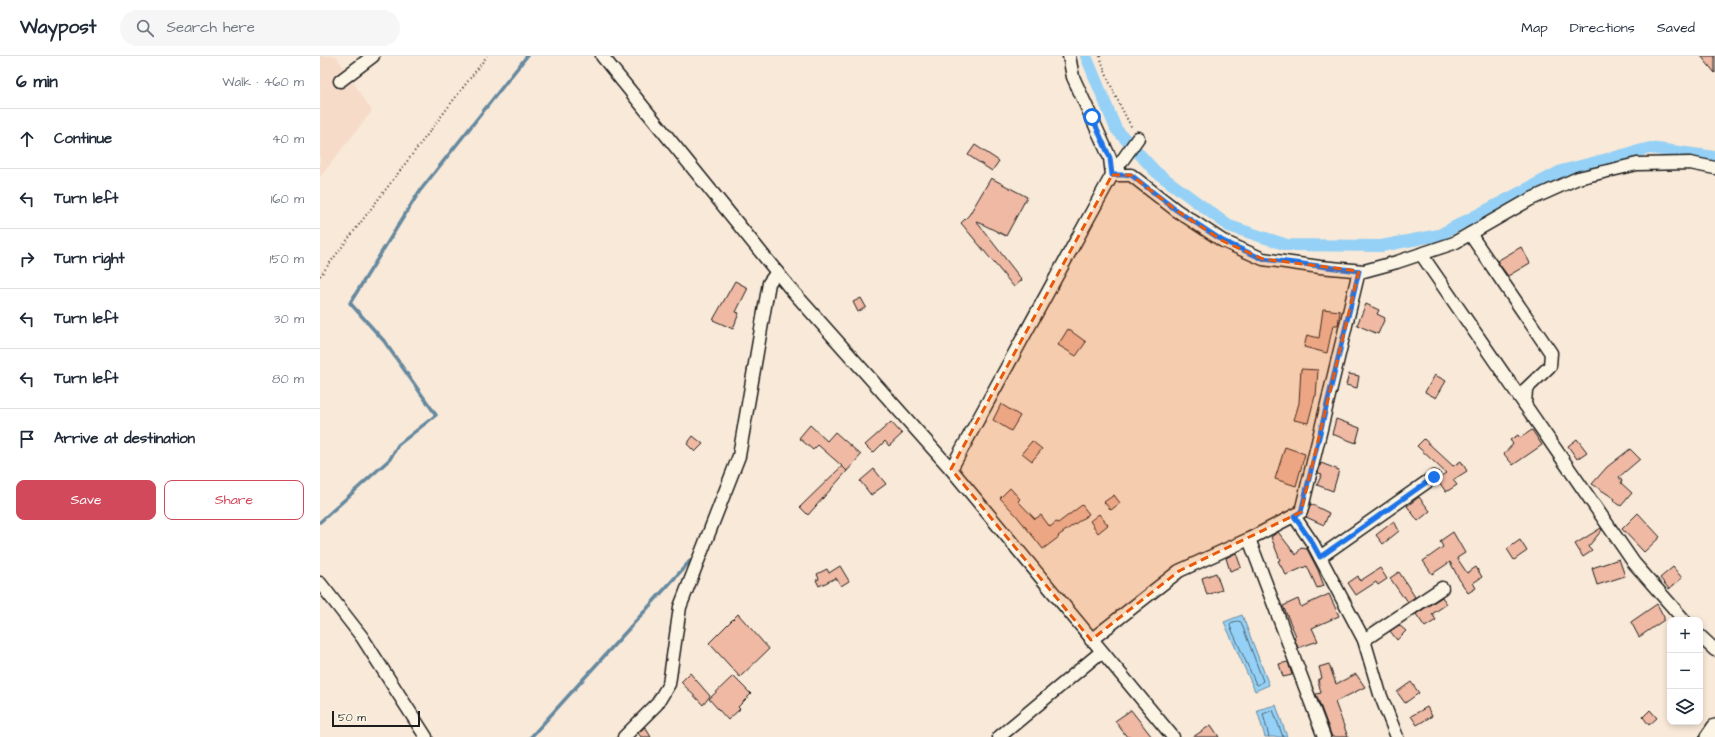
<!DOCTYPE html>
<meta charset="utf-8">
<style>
body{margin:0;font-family:"Architects Daughter",sans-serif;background:#f6f6f7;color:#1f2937}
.controls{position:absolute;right:12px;bottom:12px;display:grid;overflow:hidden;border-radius:8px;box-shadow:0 2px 6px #0003}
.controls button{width:36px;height:36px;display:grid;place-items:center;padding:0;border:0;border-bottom:1px solid #e0e1e3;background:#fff;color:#1f2937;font:20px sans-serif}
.scale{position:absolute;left:12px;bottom:10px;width:88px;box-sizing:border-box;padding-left:4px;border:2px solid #1c1c1c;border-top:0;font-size:11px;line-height:14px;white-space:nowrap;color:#1c1c1c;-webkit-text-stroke:3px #fcf5e5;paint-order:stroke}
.stop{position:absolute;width:12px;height:12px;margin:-9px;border:3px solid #1a73e8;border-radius:50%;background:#fff}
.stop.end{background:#1a73e8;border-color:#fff;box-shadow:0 1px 4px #0008}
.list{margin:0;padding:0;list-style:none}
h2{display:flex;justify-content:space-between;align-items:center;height:52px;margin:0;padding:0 16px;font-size:17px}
h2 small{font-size:13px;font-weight:400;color:#747a83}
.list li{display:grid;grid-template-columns:26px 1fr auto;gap:12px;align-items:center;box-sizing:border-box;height:60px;padding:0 16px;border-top:1px solid #e0e1e3}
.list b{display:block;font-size:15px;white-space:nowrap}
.list em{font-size:13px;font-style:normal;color:#747a83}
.actions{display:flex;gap:8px;padding:12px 16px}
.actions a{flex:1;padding:9px 0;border:1px solid #d1495b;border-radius:8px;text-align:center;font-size:14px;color:#d1495b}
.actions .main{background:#d1495b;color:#fff}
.icon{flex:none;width:22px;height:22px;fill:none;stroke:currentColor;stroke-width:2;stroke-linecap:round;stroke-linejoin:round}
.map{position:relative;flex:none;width:1395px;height:681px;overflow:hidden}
header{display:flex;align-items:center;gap:24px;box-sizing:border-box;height:56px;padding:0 20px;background:#fff;border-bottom:1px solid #e0e1e3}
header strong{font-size:19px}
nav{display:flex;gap:22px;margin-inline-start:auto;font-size:14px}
.search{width:280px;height:36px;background:#f6f6f7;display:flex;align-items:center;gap:10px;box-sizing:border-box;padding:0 14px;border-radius:22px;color:#747a83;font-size:15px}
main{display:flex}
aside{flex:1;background:#fff}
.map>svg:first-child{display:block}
.built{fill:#f6dbc8}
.water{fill:#95d1f6;stroke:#65899f}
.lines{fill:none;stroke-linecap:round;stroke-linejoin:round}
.shore{stroke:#4c6473;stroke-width:1}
.stream{stroke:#65899f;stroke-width:3.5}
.canal{stroke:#95d1f6;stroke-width:12}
.building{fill:#efb9a3;stroke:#1c1c1c}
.minor-casing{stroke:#1c1c1c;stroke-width:15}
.major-casing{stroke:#1c1c1c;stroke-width:18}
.path{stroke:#1c1c1c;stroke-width:2;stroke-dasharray:1 3;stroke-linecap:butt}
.minor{stroke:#fcf5e5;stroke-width:12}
.major{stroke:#fcf5e5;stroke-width:15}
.route{stroke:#1a73e8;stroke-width:5}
.marked{fill:#e8590c;fill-opacity:0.2;stroke:#e8590c;stroke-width:3;stroke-dasharray:8 5;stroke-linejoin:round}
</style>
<header>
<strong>Waypost</strong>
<div class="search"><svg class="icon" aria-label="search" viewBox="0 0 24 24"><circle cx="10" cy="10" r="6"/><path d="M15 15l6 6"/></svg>Search here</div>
<nav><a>Map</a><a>Directions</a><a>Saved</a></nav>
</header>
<main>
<aside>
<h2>6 min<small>Walk · 460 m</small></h2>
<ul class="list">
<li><svg class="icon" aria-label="ahead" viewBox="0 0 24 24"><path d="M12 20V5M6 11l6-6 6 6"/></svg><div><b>Continue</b></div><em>40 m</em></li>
<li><svg class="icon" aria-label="left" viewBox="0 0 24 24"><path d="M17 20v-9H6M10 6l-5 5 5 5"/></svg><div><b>Turn left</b></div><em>160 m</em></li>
<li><svg class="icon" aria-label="right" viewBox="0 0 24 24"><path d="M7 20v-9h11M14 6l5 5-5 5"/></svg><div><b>Turn right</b></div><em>150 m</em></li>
<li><svg class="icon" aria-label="left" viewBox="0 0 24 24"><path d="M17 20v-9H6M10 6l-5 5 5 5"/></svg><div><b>Turn left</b></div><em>30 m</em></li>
<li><svg class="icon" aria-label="left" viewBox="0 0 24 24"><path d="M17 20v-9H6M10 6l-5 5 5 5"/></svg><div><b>Turn left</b></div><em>80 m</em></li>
<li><svg class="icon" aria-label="arrive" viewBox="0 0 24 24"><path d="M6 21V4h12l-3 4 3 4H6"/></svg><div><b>Arrive at destination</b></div></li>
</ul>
<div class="actions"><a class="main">Save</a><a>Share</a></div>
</aside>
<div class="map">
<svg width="1395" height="681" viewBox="0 0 1395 681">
<rect width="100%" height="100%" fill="#f9e9d8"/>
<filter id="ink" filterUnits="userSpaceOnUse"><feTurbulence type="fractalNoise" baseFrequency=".025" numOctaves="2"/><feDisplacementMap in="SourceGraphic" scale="8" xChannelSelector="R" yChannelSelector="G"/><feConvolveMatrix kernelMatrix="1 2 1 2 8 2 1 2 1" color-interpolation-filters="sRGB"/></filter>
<g filter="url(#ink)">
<path class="built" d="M0,0H16L52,55L0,121Z"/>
<g class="water">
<path d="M922,559L949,629L935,635L904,566Z"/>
<path d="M956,649L967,681H945L937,654Z"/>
</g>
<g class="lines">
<g class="shore">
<path d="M918,565L921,566L943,625L938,629L936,628L910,570L911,567Z"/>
<path d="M949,681L943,658L953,654L963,681"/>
</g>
<g class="stream">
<path d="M0,466L70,403L78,389L116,359L64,285L30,247L99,136L207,0"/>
<path d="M211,681L370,505"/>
</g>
<path class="canal" d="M766,0L796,73L836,116L909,170L967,189L1061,190L1119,179L1241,115L1330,92L1395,101"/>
</g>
<g class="building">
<path d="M1381,0H1395V17Z"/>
<path d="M655,89L679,105L672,115L648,99Z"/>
<path d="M671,122L707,141L686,180L656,165L702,224L694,231L641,167L649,159Z"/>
<path d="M1201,191L1210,207L1188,220L1177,205Z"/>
<path d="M415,225L428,232L416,256L419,257L413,273L393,264Z"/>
<path d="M541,242L546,251L538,256L533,246Z"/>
<path d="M1046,248L1059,254L1057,258L1065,262L1058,278L1037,269Z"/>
<path d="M1003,253L1020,255L1018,269H1013L1007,297L984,291L987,279L999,282Z"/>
<path d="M748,273L766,286L756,300L738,289Z"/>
<path d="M981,313L998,314L996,340H995L988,367L974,364L979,347Z"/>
<path d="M1029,318L1039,320L1037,332L1026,329Z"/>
<path d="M1115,319L1126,325L1116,342L1105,336Z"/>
<path d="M681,348L700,360L691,375L673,364Z"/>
<path d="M1016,363L1040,372L1036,387L1012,378Z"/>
<path d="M571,366L582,378L569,390L565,385L553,397L545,389Z"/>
<path d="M490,369L507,385L515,376L541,399L527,415L523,411L527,415L488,459L480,451L522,410L498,389L493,394L479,382Z"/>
<path d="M1212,374L1222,389L1193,409L1184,398L1193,388L1190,384L1198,379L1200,382Z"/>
<path d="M373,380L383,388L375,396L367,388Z"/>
<path d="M1104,383L1133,410L1141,405L1147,415L1133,424L1137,429L1126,436L1119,426L1121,420L1126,417L1097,390Z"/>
<path d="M1257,383L1267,396L1257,403L1248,390Z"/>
<path d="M712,385L722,393L712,405L702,397Z"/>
<path d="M965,391L985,398L976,430L955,423Z"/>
<path d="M1310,393L1320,403L1299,421L1302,425L1301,427L1312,437L1301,450L1294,445L1295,443L1272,428L1287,411Z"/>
<path d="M1001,407L1019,414L1013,435L997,429L1002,418L998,417Z"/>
<path d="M554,413L566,428L551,439L540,425Z"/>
<path d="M690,432L700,443L698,445L715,463L721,459L730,471L736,466L738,467L762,449L769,458L738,480L739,481L723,493L696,459L680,442Z"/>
<path d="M794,439L800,447L791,454L784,446Z"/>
<path d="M1099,441L1110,455L1098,465L1087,450Z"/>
<path d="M991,448L1009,457L1004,469L986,461Z"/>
<path d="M1318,457L1340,481L1324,496L1302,473Z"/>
<path d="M779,458L788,469L778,477L770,465Z"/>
<path d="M1074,465L1079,475L1063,488L1056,479Z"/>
<path d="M1281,472L1282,474L1268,491L1272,495L1263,501L1255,488Z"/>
<path d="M958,476L976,499L981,492L987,493L998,514L1004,530L997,532L987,510L966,519L958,505L960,504L951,481Z"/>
<path d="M1133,476L1145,497L1137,502L1147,517L1156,511L1162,521L1153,527L1156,532L1148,537L1139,523L1130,506L1112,518L1103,505L1123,491L1120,485Z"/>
<path d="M1200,484L1207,495L1194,504L1187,493Z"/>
<path d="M916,497L921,511L910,515L906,502Z"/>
<path d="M1299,503L1305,520L1277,529L1272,512Z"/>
<path d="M520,510L529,525L521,530L516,522L499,530L496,524L499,523L497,518L507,513L509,517Z"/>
<path d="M1353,511L1362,522L1349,533L1340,522Z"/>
<path d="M1060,512L1067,523L1058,529L1056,526L1036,539L1028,527L1038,520L1040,525Z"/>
<path d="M1079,516L1095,541L1088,546L1084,540L1083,541L1070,522Z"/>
<path d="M896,517L902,534L887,539L882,522Z"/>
<path d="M1009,538L1019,560L992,572L998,585L978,592L974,581L976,580L963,550L978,543L981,551Z"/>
<path d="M1122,541L1127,548L1112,558L1116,564L1105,571L1096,558Z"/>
<path d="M1337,548L1344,561V564L1319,581L1311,566Z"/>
<path d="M418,558L449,593L420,621L389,587Z"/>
<path d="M1079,569L1086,575L1077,584L1070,575Z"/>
<path d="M968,606L972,619L963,621L959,608Z"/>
<path d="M1009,608L1016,628L1036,618L1045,631L1015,646L1028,681H1012L996,638L1001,637L998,624L1002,622L999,611Z"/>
<path d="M370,617L390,640L383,649L361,626Z"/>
<path d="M413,620L431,638L418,651L420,653L408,664L389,643Z"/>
<path d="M1091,626L1099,637L1085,647L1077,636Z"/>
<path d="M1107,651L1112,660L1097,669L1091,660Z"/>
<path d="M811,654L832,681H807L795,665Z"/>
<path d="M1330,654L1337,662L1329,669L1323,661Z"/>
<path d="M891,669L899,681H873Z"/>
<path d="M325,671L331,681H321L318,677Z"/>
</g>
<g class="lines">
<g class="minor-casing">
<g id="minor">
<path d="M282,0L469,231L631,413L853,681"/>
<path d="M20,25L53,0"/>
<path d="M792,119H811L856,154L903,185L943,203L1000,211L1044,215L1077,206L1134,187L1209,144L1258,122L1317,108L1370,107L1395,112"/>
<path d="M792,119L818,82"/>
<path d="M1150,178L1231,297L1230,310L1206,333L1205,349"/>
<path d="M1101,198L1314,507L1364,564"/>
<path d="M631,413L792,119L790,102L753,21L749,0"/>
<path d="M974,460L993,488L1044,584L1060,638L1077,681"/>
<path d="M929,483L1004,681"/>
<path d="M1000,501L1114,421"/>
<path d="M0,527L42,581L106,681"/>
<path d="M1380,580L1395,594"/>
<path d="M771,584L859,515L929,483L981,456L1039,215"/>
<path d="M1044,584L1122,532"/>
<path d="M304,681L337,648L349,628L360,551L419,400L449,227L457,216"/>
<path d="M679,681L781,596"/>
</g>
</g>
<g class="major-casing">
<path id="major" d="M1388,681L1395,671"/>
</g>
<g class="path">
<path d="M780,0C788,26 799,48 812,72"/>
<path d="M0,220L167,0"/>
</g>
<use href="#minor" class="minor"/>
<use href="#major" class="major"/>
</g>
</g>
<g class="lines" filter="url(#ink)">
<path class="route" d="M772,61L790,102L792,119H811L856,154L903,185L943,203L1039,215L981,456L974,460L993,488L1000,501L1114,421"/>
</g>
<path class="marked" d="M792,119H811L856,154L903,185L943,203L1039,215L981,456L859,515L771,584L631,413Z"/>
</svg>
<div class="controls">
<button>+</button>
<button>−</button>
<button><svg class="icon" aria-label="layers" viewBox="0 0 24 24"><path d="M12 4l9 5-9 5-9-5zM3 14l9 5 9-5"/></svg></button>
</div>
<div class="scale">50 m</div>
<div class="stop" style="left:772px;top:61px"></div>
<div class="stop end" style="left:1114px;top:421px"></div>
</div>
</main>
